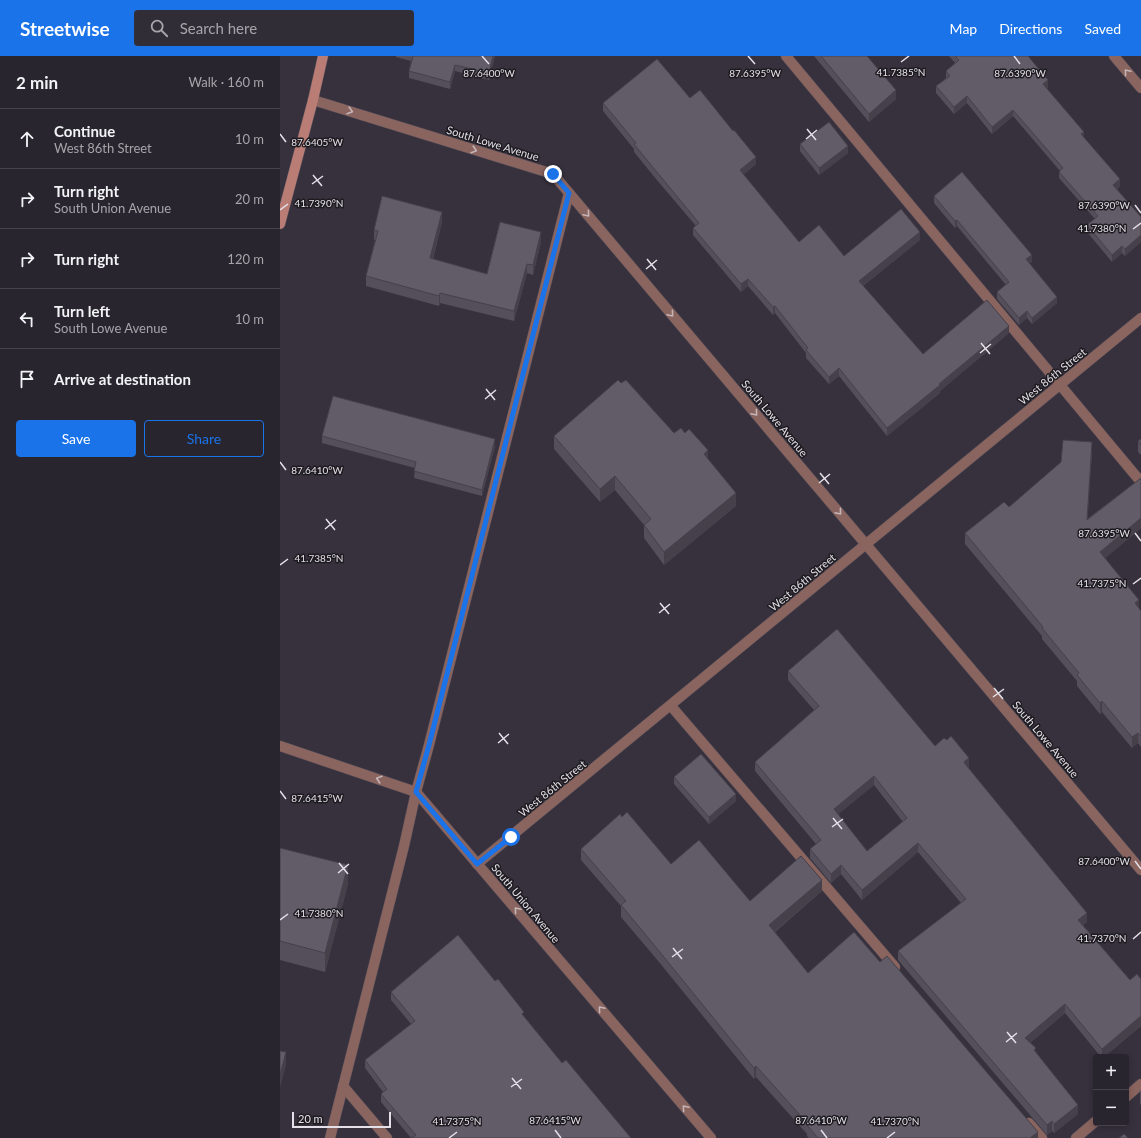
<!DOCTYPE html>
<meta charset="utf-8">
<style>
body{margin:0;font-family:Lato,sans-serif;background:#312d36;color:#f1f3f6}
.controls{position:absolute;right:12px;bottom:12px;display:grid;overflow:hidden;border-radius:4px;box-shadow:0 2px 6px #0003}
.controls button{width:36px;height:36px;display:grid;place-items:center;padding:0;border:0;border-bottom:1px solid #45424a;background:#29252e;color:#f1f3f6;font:20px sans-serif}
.scale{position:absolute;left:12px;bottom:10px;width:99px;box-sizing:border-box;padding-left:4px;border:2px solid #e4e0e8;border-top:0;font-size:11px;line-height:14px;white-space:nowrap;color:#e4e0e8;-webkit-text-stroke:3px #1d1b20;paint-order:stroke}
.stop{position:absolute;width:12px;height:12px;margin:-9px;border:3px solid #1a73e8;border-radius:50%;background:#fff}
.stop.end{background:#1a73e8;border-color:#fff;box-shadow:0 1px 4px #0008}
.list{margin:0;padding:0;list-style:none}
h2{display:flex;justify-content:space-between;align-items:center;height:52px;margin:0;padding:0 16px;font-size:17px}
h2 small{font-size:13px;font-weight:400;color:#a5a5aa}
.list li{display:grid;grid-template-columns:26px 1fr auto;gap:12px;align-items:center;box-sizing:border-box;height:60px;padding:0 16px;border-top:1px solid #45424a}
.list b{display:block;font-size:15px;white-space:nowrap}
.list p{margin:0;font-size:13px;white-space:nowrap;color:#a5a5aa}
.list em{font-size:13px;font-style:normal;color:#a5a5aa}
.actions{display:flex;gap:8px;padding:12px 16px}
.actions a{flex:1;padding:9px 0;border:1px solid #1a73e8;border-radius:4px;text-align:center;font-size:14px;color:#1a73e8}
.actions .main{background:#1a73e8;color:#fff}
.icon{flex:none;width:22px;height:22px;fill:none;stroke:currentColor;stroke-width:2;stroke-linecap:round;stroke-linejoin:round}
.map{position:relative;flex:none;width:861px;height:1082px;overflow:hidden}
header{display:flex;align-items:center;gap:24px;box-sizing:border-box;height:56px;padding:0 20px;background:#1a73e8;color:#fff}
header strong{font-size:19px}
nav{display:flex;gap:22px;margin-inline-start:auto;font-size:14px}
.search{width:280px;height:36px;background:#312d36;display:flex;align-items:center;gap:10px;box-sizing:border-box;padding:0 14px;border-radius:4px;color:#a5a5aa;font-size:15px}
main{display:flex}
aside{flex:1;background:#29252e}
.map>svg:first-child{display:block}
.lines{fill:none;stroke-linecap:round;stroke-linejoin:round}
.lane-casing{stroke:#534d58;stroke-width:11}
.street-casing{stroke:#534d58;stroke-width:11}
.secondary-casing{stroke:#534d58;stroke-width:11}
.lane{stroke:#8a645e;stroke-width:10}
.street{stroke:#8a645e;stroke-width:10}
.secondary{stroke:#b97d75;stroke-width:10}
.wall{fill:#544f5a;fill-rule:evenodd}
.shaded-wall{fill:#45404a}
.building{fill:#625c69;stroke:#45404a;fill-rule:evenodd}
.oneway{stroke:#c4b5b8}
.route{stroke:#1a73e8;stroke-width:5}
.ticks{fill:none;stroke:#e4e0e8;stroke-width:1.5}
.labels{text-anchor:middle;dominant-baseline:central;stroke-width:3;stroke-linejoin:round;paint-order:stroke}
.street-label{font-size:11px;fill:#e4e0e8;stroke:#1d1b20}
.ticks-label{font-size:10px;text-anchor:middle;fill:#e4e0e8;stroke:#1d1b20;stroke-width:3;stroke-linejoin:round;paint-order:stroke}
</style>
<header>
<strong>Streetwise</strong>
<div class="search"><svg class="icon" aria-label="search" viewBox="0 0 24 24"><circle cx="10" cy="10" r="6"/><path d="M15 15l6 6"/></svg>Search here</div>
<nav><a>Map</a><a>Directions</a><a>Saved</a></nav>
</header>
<main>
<aside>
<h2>2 min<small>Walk · 160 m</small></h2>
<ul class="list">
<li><svg class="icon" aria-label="ahead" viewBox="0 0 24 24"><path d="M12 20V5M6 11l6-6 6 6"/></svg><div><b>Continue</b><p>West 86th Street</p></div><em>10 m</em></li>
<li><svg class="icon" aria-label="right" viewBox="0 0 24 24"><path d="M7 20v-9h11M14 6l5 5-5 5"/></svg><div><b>Turn right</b><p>South Union Avenue</p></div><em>20 m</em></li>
<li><svg class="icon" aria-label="right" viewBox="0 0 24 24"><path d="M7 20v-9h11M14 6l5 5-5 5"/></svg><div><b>Turn right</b></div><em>120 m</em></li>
<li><svg class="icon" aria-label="left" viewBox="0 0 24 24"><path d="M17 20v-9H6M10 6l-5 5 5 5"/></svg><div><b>Turn left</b><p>South Lowe Avenue</p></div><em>10 m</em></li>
<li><svg class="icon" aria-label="arrive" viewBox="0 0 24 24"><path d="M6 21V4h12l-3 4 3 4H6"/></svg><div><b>Arrive at destination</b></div></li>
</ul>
<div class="actions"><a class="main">Save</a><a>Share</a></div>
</aside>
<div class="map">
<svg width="861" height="1082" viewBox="0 0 861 1082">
<rect width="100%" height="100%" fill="#37313d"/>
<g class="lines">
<g class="lane-casing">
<g id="lane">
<path d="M506,0L861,426"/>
<path d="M391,650L615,911"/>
<path d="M63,1030L107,1082"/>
<path d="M846,1041L861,1028"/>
<path d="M749,1067L762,1082"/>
<path d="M50,1082L124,790L136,736L149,689L289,137"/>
<path d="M796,1082L816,1065"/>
</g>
</g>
<g class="street-casing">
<g id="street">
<path d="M834,0L861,32"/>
<path d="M33,44L273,118L861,814"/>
<path d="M0,690L136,736L431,1082"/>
<path d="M197,808L861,262"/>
</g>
</g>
<g class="secondary-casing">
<path id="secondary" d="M0,168L33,44L43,0"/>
</g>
<use href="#lane" class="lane"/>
<use href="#street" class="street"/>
<use href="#secondary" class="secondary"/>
</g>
<g class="wall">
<path d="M116,0H215L209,24L175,15L170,33L129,22V15L131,5L116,1Z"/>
<path d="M534,0H587L616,43L589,66Z"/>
<path d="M669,0H748L768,31L767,32L840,130L837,133L861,161V186L845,200L842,197L832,206L807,176V169L815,163L779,122V116L780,115L733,60L712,78L687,47L674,58L656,37V30L666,22V15L675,7Z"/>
<path d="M410,42L476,108L463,119L519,186L564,200L640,184L583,230L643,298L729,277L660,335V337L607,380L559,320L549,328L526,302V297L495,257L493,259L468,230L461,236L413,179V172L416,170L376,123L354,96V93L323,55V47Z"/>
<path d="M520,88L568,97L539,119L520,95Z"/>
<path d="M654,140L752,206L749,207L777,247L752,268L747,262L739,269L717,243V236L726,229L677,170L675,172L654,147Z"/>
<path d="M162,166L153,203L207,218L261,186L253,219L247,217L234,265L160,247L159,250L86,230V220L95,184H94V174Z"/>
<path d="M394,377L428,403L456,450L384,509L364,482V469L335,434L320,446L274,393V380Z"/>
<path d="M42,380L215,390L202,440L134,422L135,412L42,387Z"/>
<path d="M861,383V399L858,396V385Z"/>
<path d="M812,397L807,463L861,422V472L825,502L861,555V691L858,687L852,692L822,656L820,658L797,630V625L762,583V580L685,488V477L729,451Z"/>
<path d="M508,615L655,690L689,711L688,712L807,866L803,869L850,924L861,923V970L824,1001H821L785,957L750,987L798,1058L774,1077L772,1075L767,1079L618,904V895L681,847L638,796L582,844L561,818L551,827L530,802V793L536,788L475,715V706L534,654L508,624ZM594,729L623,766L587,795L558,758Z"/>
<path d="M394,721L456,745L429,768L394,728Z"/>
<path d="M342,761L391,808L470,845L542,835L495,876L528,917L600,906L758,1082H529L527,1080V1078L476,1021L474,1023L379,906L341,861V850L301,804V793Z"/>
<path d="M0,792L68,828L45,916L0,904Z"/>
<path d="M111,936L244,961L282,1007L351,1082H131L101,1046V1038L103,1036L85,1012V1004L131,968L111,944Z"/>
<path d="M861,1034V1049L860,1048V1035Z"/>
</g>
<g class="shaded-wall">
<path d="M213,0H215L209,24V17Z"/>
<path d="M175,9V15L170,33V26Z"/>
<path d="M768,24V31L763,35V28Z"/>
<path d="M616,34V43L589,66V58Z"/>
<path d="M687,40V47L674,58V51Z"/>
<path d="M733,54V60L712,78V71Z"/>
<path d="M804,76V83L801,78Z"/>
<path d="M568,90V97L539,119V112Z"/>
<path d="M476,101V108L460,122V114Z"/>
<path d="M840,123V130L833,136V129Z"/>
<path d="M162,156V166L150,212V202Z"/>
<path d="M677,164V170L675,172V165Z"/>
<path d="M261,176V186L253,219V209Z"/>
<path d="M640,176V184L579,233V225Z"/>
<path d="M861,179V186L845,200V193Z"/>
<path d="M842,190V197L832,206V199Z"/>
<path d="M752,199V206L746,210V203Z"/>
<path d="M247,208V217L234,265V255Z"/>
<path d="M468,223V230L461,236V228Z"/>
<path d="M160,237V247L159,250V240Z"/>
<path d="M777,241V247L752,268V262Z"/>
<path d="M495,250V257L493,259V251Z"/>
<path d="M747,255V262L739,269V262Z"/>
<path d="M729,270V277L660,335V337L607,380V372Z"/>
<path d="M559,312V320L549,328V321Z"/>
<path d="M215,383V390L202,440V434Z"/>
<path d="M812,386V397L807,474V464Z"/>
<path d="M428,394V408L424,398Z"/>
<path d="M335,420V434L320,446V433Z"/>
<path d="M456,437V450L384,509V496Z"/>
<path d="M861,462V472L820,507V496Z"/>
<path d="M859,544V554L855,547Z"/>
<path d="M822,645V656L820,658V647Z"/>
<path d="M858,677V687L852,692V681Z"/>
<path d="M689,702V711L684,715V706Z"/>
<path d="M594,720V729L554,762V753Z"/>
<path d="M456,738V745L429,768V761Z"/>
<path d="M638,787V796L582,844V834Z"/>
<path d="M68,809V828L45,916V897Z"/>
<path d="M561,809V818L551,827V818Z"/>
<path d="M542,824V835L489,880V869Z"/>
<path d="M807,857V866L798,873V864Z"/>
<path d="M785,948V957L745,991V982Z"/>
<path d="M861,960V970L824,1001H822V993Z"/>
<path d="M6,996V1009L0,1032V1019Z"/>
<path d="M476,1010V1021L474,1023V1012Z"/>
<path d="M798,1049V1058L774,1077V1068Z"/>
<path d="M772,1065V1075L767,1079V1069Z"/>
<path d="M758,1076V1082H750Z"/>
</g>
<g class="building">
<path d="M133,0H213L209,17L175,9L170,26L129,15Z"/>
<path d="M541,0H587L616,34L589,58Z"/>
<path d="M675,0H748L768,24L763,28L804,76L801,78L840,123L833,129L861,161V179L845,193L842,190L832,199L807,169L818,160L779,116L783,112L733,54L712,71L687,40L674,51L656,30L670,20L666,15L679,4Z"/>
<path d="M377,3L410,42L420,34L453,75L454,74L476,101L460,114L519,186L539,169L564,200L621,153L640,176L579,225L643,298L707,244L729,270L659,328L660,329L607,372L559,312L549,321L526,294L528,292L495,250L493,251L468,223L461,228L413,172L419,167L376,115L354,88L356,87L323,47Z"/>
<path d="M549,66L568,90L539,112L520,88Z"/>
<path d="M682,116L752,199L746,203L777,241L752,262L747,255L739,262L717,236L729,226L677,164L675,165L654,140Z"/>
<path d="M102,140L162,156L150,202L207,218L220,166L261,176L253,209L247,208L234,255L160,237L159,240L86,220L98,175L94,174Z"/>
<path d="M338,324L341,327L346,324L394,377L401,372L405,377L409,373L428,394L424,398L456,437L384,496L364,469L371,463L335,420L320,433L274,380Z"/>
<path d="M53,340L215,383L202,434L134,415L136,406L42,380Z"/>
<path d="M861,383V389L858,385Z"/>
<path d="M783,384L812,386L807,464L861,422V462L820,496L859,544L855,547L861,555V680L858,677L852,681L822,645L820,647L797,619L799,617L762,572L763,571L685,477L724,446L729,451L781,406Z"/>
<path d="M557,573L655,690L664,682L667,684L671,680L689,702L684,706L686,709L807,857L798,864L850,924L857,918L861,923V960L822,993L785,948L745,982L756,992L754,994L798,1049L774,1068L772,1065L767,1069L618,895L686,843L638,787L582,834L561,809L551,818L530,793L541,784L475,706L539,650L508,615ZM594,720L627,762L587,795L554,753Z"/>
<path d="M421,698L456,738L429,761L394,721Z"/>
<path d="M347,756L391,808L419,784L470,845L521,800L542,824L489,869L528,917L574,876L600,906L607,900L758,1076L750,1082H538L527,1069L528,1068L476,1010L474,1012L379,895L341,849L346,845L301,793L340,758L342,761Z"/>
<path d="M0,792L68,809L45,897L0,885Z"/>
<path d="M178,879L215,925L218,923L244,956L242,958L282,1007L286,1004L351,1082H131L136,1079L101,1038L107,1033L85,1004L135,965L111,936Z"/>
<path d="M0,995L6,996L0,1019Z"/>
<path d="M844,1078L848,1082H839Z"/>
</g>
<defs><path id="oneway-chevron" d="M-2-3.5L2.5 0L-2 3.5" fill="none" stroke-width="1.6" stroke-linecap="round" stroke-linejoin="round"/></defs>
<g class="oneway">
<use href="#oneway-chevron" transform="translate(847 16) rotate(-130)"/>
<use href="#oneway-chevron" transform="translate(70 55) rotate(17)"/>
<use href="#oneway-chevron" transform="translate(194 94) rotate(17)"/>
<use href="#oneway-chevron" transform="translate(307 158) rotate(50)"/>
<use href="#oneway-chevron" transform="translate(391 258) rotate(50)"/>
<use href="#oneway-chevron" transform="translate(475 357) rotate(50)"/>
<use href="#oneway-chevron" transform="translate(559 456) rotate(50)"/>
<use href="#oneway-chevron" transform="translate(99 723) rotate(-162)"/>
<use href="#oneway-chevron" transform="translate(237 854) rotate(-130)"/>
<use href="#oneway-chevron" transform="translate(321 953) rotate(-130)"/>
<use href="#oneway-chevron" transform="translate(405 1052) rotate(-130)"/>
</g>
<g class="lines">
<path class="route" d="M231,781L197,808L136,736L149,689L289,137L273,118"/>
</g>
<path class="ticks" d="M202,0L209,8M468,0L475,8M734,0L740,8M621,6L629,0M527,73L536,84M0,78L6,86M526,83L537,74M33,119L42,130M32,128L43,120M855,149L861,157M0,154L8,148M853,173L861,167M367,203L376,214M366,213L377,204M701,287L710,298M700,297L711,288M206,333L215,344M205,343L216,334M0,406L6,414M540,417L549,428M539,427L550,418M46,463L55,474M45,473L56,464M855,477L861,485M0,509L8,503M853,528L861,522M380,547L389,558M379,557L390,548M714,632L723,643M713,641L724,633M219,677L228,688M218,687L229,678M0,735L6,743M553,762L562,773M552,771L563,763M855,805L861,813M59,807L68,818M58,817L69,808M0,864L8,858M853,883L861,876M393,892L402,903M392,901L403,893M727,976L736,987M726,986L737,977M232,1022L241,1033M231,1031L242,1023M275,1074L281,1082M541,1074L547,1082M169,1082L177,1076M607,1082L615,1076"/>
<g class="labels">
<g class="street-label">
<text transform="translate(213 87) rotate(17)">South Lowe Avenue</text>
<text transform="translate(772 320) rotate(-39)">West 86th Street</text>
<text transform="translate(495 362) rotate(50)">South Lowe Avenue</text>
<text transform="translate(522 526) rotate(-40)">West 86th Street</text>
<text transform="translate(766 683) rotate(50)">South Lowe Avenue</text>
<text transform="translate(272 732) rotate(-39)">West 86th Street</text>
<text transform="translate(246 847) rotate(50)">South Union Avenue</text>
</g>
</g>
<g class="ticks-label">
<text x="621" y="20">41.7385°N</text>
<text x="475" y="21">87.6395°W</text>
<text x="740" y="21">87.6390°W</text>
<text x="209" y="21">87.6400°W</text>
<text x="37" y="90">87.6405°W</text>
<text x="39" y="151">41.7390°N</text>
<text x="824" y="153">87.6390°W</text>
<text x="822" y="176">41.7380°N</text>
<text x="37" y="418">87.6410°W</text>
<text x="824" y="481">87.6395°W</text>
<text x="39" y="506">41.7385°N</text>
<text x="822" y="531">41.7375°N</text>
<text x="37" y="746">87.6415°W</text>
<text x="824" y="809">87.6400°W</text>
<text x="39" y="861">41.7380°N</text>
<text x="822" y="886">41.7370°N</text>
<text x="275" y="1068">87.6415°W</text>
<text x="541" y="1068">87.6410°W</text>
<text x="177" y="1069">41.7375°N</text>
<text x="615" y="1069">41.7370°N</text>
</g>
</svg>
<div class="controls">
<button>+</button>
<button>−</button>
</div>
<div class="scale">20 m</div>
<div class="stop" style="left:231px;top:781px"></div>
<div class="stop end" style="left:273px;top:118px"></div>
</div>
</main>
